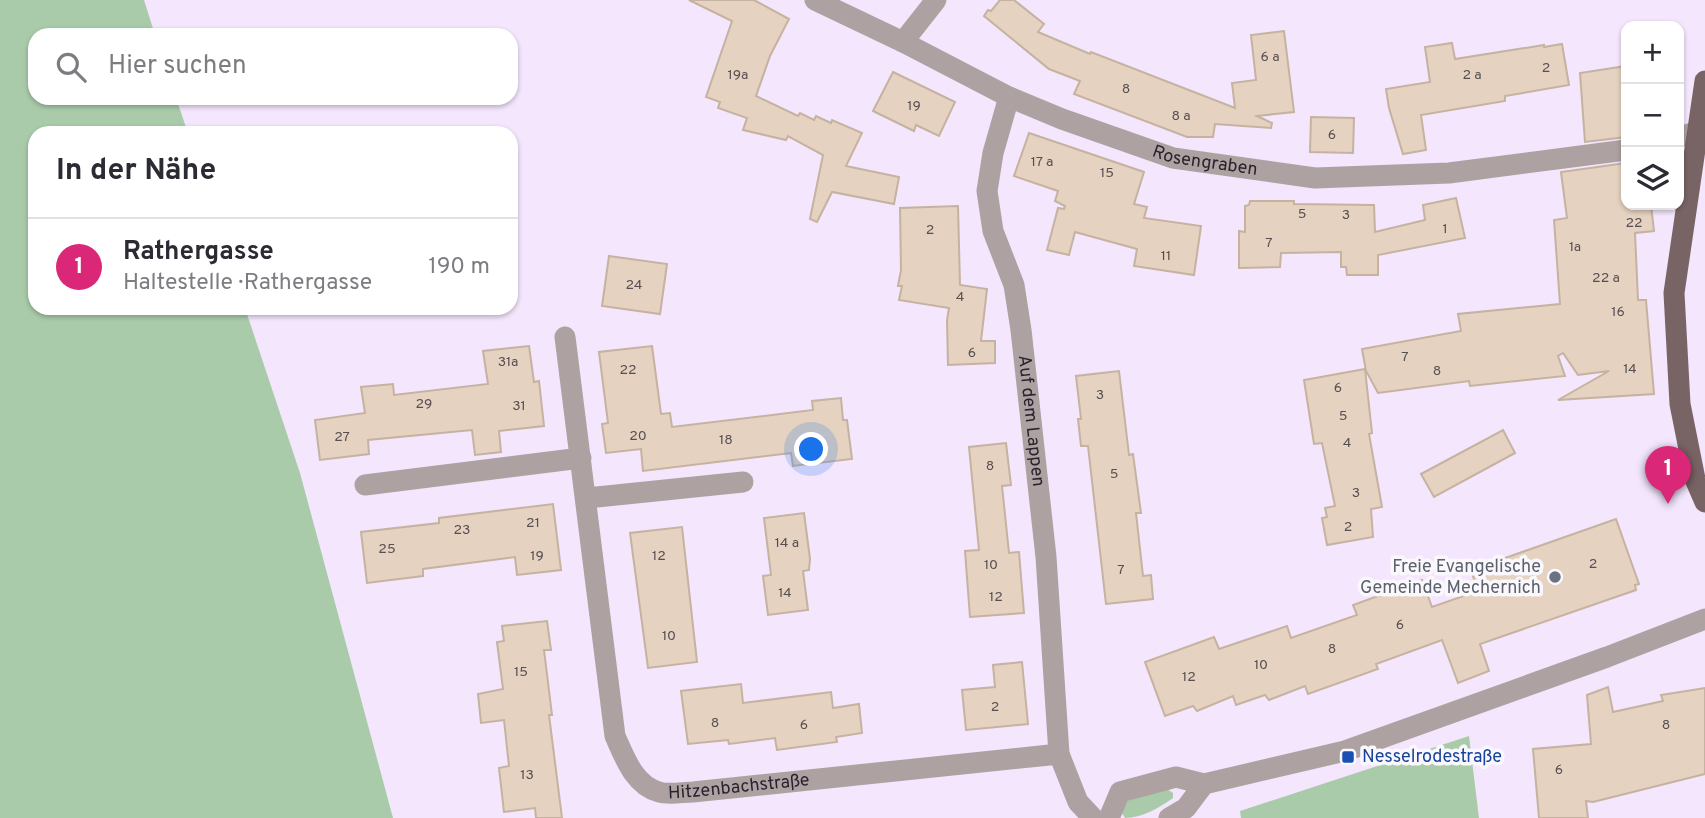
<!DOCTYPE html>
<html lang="de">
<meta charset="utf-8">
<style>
body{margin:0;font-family:Overpass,sans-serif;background:#f7f7f7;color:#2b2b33}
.controls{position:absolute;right:21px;top:21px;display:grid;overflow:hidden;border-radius:14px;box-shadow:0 2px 5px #0004}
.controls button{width:63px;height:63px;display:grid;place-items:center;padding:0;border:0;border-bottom:2px solid #e1e1e2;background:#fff;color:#2b2b33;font:35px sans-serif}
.you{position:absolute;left:812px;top:450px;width:24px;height:24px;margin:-18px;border:5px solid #fff;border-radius:50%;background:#1a73e8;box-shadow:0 0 0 10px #1a73e833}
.badge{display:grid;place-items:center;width:46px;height:46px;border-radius:50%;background:#db2777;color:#fff;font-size:23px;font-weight:700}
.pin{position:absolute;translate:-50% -58px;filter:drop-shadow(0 2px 4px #0008)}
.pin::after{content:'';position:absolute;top:37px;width:24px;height:21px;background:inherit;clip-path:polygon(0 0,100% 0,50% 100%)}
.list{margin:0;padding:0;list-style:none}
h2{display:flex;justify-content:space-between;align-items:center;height:91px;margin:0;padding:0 28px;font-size:30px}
h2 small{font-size:23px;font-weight:400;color:#7c7c81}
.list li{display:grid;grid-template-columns:46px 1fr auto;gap:21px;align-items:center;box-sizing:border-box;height:98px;padding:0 28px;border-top:2px solid #e1e1e2}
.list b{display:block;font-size:26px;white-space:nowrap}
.list p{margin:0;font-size:23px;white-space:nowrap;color:#7c7c81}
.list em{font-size:23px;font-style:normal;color:#7c7c81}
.icon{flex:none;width:38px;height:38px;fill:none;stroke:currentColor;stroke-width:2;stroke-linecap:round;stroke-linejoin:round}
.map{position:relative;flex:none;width:1705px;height:818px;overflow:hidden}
.search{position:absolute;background:#fff;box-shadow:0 2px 5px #0004;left:28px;top:28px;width:490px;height:77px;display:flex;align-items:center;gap:18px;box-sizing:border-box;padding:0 24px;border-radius:21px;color:#7c7c81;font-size:26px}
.panel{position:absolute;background:#fff;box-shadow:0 2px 5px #0004;left:28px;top:126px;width:490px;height:189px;border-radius:21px}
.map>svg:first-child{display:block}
.green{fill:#aacbaa}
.building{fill:#e5d2c0;stroke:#c5b2a0;stroke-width:2}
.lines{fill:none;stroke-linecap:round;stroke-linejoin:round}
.street{stroke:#aea1a2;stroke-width:21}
.primary{stroke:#796465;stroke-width:21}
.worship-dot{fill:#6b7280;stroke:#faf8fc;stroke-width:2.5}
.transit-dot{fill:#1a4fb4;stroke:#faf8fc;stroke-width:2.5}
.labels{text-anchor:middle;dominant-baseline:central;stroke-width:7;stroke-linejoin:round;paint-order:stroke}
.number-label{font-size:14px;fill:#574f51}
.street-label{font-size:18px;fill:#28232c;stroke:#faf8fc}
.worship-label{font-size:18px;fill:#5b616d;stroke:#faf8fc;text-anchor:end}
.transit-label{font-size:18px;fill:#164399;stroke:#faf8fc;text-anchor:start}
</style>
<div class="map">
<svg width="1705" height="818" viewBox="0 0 1705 818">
<rect width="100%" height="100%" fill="#f3e6fd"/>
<g class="green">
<path d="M0,0H144L155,35H35V98H176L188,133H35V308H245L300,473L393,818H0Z"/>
<path d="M1469,736L1479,818H1241L1240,811Z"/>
<path d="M1167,789L1173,793V798C1159,808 1142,818 1125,818L1120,810L1127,801Z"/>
</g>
<g class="building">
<path d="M689,0H754L789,19L770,56L756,96L798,116L800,113L814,120L816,116L831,123L832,120L862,133L846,166L899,177L894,204L832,192L817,222L810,219L823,155L788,136L786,140L743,130L747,118L718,108L720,102L706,97L732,21Z"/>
<path d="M1000,0H1014L1044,24L1038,32L1090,54L1091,52L1235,108L1232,83L1256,80L1251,35L1284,31L1294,112L1257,116L1272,123L1271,128L1215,124L1213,137H1187L1074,94L1080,81L1049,69L984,16L988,10L991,11Z"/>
<path d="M1452,43L1455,59L1544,45V47L1562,44L1569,85L1505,96V101L1421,115L1426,150L1403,154L1389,108L1386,89L1430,82L1425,47Z"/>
<path d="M1626,66V104H1624L1626,137L1585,142L1580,73Z"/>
<path d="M893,72L955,102L939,136L916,125L914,131L873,111Z"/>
<path d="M1311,117L1354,118L1353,153L1310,152Z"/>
<path d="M1029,133L1144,172L1134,204L1147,207L1144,218L1201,226L1194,275L1134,266L1137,249L1075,232L1069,255L1047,250L1058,208L1064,209L1065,206L1055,201L1058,191L1014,176Z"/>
<path d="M1626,163V205H1651L1654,231L1635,233L1638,300H1646L1654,394L1558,400L1609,371L1578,375L1563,353L1558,356L1565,376L1470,386L1469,381L1378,393L1366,371L1362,349L1461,331L1458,314L1560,304L1554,220L1567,218L1561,172Z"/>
<path d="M1456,198L1465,238L1378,255V275H1347L1346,267H1341V252L1281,253L1280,267L1239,268V231L1245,232V206L1249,205L1250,201H1294V204L1374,205L1375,232L1425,220L1423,205Z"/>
<path d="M958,206L960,285L987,289L981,341H995V363L948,365L947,320L949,308L899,300L902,286H898L901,270L900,208Z"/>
<path d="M609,256L667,264L660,314L602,306Z"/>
<path d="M529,346L534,382L539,381L544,426L499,431L501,452L475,455L472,430L368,440L369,454L320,460L315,420L365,413L361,387L393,384L394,395L488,384L483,351Z"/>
<path d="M652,346L661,414L670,413L672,427L813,410L812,401L841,398L843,420H847L852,459L793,466L791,453L643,471L641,449L606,453L602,424L608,423L599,352Z"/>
<path d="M1365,369L1372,433L1369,434L1382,507L1371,509L1373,537L1327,545L1322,518L1327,517L1325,508L1335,506L1322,443L1314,444L1304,380Z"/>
<path d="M1119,371L1129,455L1133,454L1141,513H1136L1143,576L1151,575L1153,599L1106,604L1088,446H1081L1078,419H1081L1076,376Z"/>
<path d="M1503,430L1515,453L1434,497L1421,474Z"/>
<path d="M1006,443L1011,485L1002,486L1009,553L1019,552L1024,613L970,617L965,551L979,550L969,447Z"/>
<path d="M553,504L561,570L517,575L515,557L423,569V576L367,583L361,532L439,523V518Z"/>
<path d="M804,513L810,559L809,570L803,571L808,610L768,615L763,576L771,575L764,518Z"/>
<path d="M1616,519L1639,584L1635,585L1636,590L1480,644L1489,671L1458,683L1442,640L1376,664L1378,669L1308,694L1305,686L1269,700L1265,695L1236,705L1233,696L1197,711L1193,706L1165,716L1145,662L1214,637L1219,649L1287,626L1291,638L1357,615L1353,605L1422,580L1432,607L1478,591L1471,570Z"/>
<path d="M682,527L697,662L648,668L630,533Z"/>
<path d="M547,621L551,650H544L552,715H549L562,818H536L535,808L504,812L499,768L509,766L504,720L481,723L478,694L503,689L497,642L504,641L502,626Z"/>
<path d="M1022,662L1028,724L966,730L962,690L995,687L993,665Z"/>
<path d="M741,684L743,703L831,692L833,708L859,704L862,733L836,737L837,742L777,750L775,738L729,744L728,740L688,744L681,691Z"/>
<path d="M1608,687L1613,712L1663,701L1661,695L1705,688V774L1593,802L1586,801L1588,818H1539L1533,749L1591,744L1587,695Z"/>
</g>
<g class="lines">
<g class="street">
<path id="s1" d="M815,0L903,42L1009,97L1062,119L1173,158L1315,178L1449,173L1626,150"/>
<path d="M903,42L936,0"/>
<path id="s2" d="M1009,97L993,153L987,191L993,231L1014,285L1021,330L1046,557L1059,754"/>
<path d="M1679,137L1705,129"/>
<path id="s3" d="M565,337L615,736C625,758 634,785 659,792C669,795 683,792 693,792L1059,754L1078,802L1093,818"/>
<path d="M365,485L581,458"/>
<path d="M587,498L743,482"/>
<path d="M1109,818L1120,792L1176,777L1204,784L1345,751L1607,657L1705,619"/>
<path d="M1169,818L1186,808L1204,784"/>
</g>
<path class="primary" d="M1705,81L1674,293L1680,404L1695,479L1705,502"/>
</g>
<circle class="worship-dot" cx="1555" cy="577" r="7"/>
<rect class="transit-dot" x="1341" y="750" width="14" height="14" rx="3.5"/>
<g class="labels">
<g class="number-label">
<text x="1270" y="57">6 a</text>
<text x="1546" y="68">2</text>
<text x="738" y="75">19a</text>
<text x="1472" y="75">2 a</text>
<text x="1126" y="89">8</text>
<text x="914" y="106">19</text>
<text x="1181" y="116">8 a</text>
<text x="1332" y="135">6</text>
<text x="1042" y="162">17 a</text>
<text x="1107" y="173">15</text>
<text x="1302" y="214">5</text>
<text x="1346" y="215">3</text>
<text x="1634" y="223">22</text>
<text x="1445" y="229">1</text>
<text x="930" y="230">2</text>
<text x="1269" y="243">7</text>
<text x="1575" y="247">1a</text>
<text x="1166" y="256">11</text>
<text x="1606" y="278">22 a</text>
<text x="634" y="285">24</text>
<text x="960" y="297">4</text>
<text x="1618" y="312">16</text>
<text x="972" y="353">6</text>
<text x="1405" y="357">7</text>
<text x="508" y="362">31a</text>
<text x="1630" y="369">14</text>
<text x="628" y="370">22</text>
<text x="1437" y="371">8</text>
<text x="1338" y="388">6</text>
<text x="1100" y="395">3</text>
<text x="424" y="404">29</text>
<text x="519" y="406">31</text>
<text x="1343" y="416">5</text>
<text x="638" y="436">20</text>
<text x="342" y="437">27</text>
<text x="726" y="440">18</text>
<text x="1347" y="443">4</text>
<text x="990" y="466">8</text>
<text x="1114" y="474">5</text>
<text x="1356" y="493">3</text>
<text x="533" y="523">21</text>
<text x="1348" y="527">2</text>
<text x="462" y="530">23</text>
<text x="787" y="543">14 a</text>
<text x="387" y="549">25</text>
<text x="537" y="556">19</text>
<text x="659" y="556">12</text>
<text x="1593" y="564">2</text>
<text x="991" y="565">10</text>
<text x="1121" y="570">7</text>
<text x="785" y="593">14</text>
<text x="996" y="597">12</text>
<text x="1400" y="625">6</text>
<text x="669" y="636">10</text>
<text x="1332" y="649">8</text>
<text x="1261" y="665">10</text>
<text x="521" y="672">15</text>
<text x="1189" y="677">12</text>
<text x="995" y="707">2</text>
<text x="715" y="723">8</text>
<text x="804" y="725">6</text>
<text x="1666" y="725">8</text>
<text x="1559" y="770">6</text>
<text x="527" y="775">13</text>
</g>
<g class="street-label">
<text stroke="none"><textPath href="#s1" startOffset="424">Rosengraben</textPath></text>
<text stroke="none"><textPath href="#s2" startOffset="332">Auf dem Lappen</textPath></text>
<text stroke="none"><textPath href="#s3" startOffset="556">Hitzenbachstraße</textPath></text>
</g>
<g class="worship-label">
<text x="1541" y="567">Freie Evangelische<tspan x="1541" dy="21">Gemeinde Mechernich</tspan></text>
</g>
<g class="transit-label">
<text x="1362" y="757">Nesselrodestraße</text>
</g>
</g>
</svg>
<div class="controls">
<button>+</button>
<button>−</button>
<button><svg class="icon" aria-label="layers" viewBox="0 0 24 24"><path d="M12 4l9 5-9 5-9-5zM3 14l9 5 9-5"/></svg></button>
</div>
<div class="you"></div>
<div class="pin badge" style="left:1668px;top:504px">1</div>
<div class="search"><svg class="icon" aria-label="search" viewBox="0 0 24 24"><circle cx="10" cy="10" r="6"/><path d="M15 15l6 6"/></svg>Hier suchen</div>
<section class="panel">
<h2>In der Nähe<small></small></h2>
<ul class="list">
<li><span class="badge">1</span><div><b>Rathergasse</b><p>Haltestelle · Rathergasse</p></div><em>190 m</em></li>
</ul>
</section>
</div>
